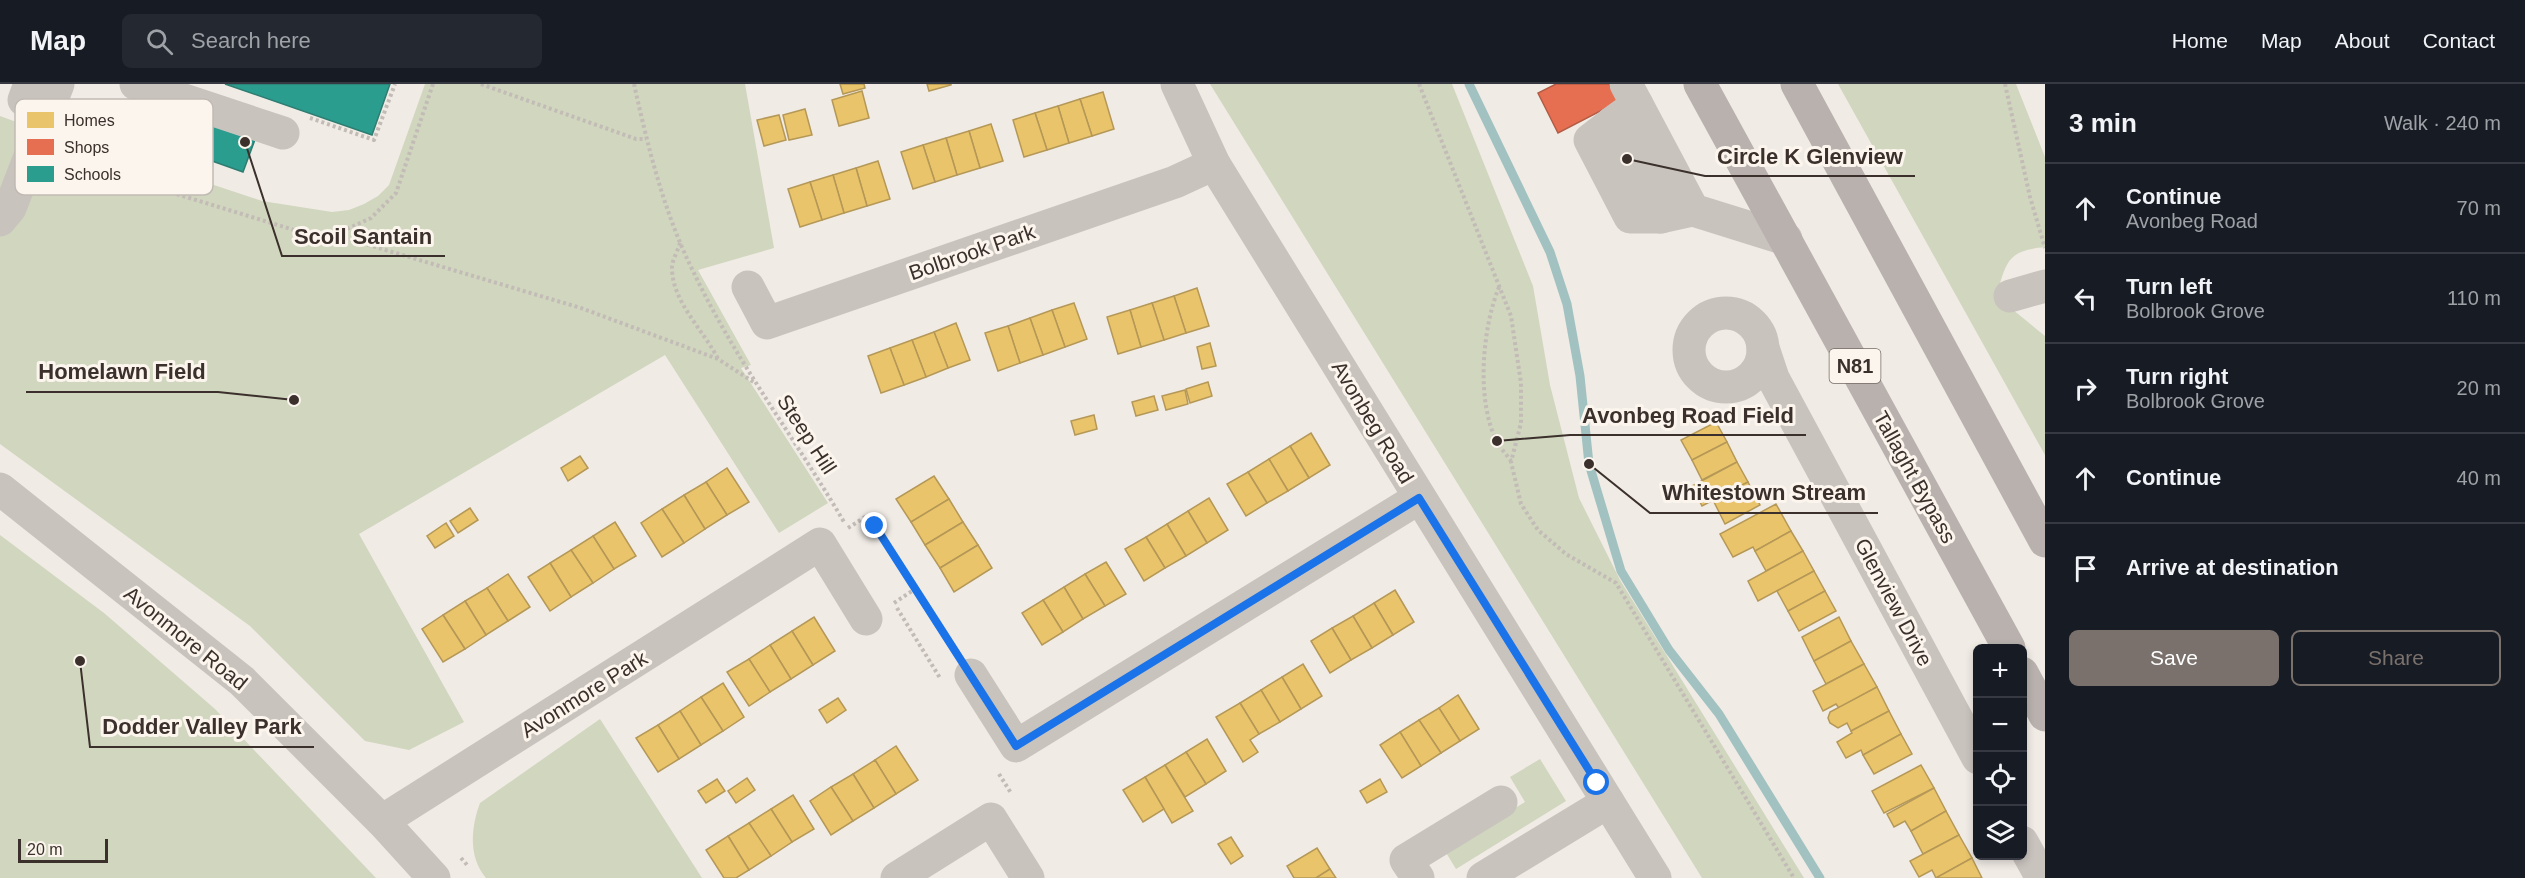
<!DOCTYPE html>
<meta charset="utf-8">
<style>
body{margin:0;font-family:Arial,sans-serif;background:#242831;color:#f1f3f6}
.controls{position:absolute;right:18px;bottom:18px;display:grid;overflow:hidden;border-radius:9px;box-shadow:0 3px 9px #0003}
.controls button{width:54px;height:54px;display:grid;place-items:center;padding:0;border:0;border-bottom:2px solid #363941;background:#171b24;color:#f1f3f6;font:30px sans-serif}
.scale{position:absolute;left:18px;bottom:15px;width:90px;box-sizing:border-box;padding-left:6px;border:3px solid #3b302b;border-top:0;font-size:16px;line-height:21px;white-space:nowrap;color:#3b302b;-webkit-text-stroke:4px #fbf5ee;paint-order:stroke}
.stop{position:absolute;width:18px;height:18px;margin:-14px;border:4px solid #1a73e8;border-radius:50%;background:#fff}
.stop.end{background:#1a73e8;border-color:#fff;box-shadow:0 2px 6px #0008}
.list{margin:0;padding:0;list-style:none}
h2{display:flex;justify-content:space-between;align-items:center;height:78px;margin:0;padding:0 24px;font-size:26px}
h2 small{font-size:20px;font-weight:400;color:#9ea1a6}
.list li{display:grid;grid-template-columns:39px 1fr auto;gap:18px;align-items:center;box-sizing:border-box;height:90px;padding:0 24px;border-top:2px solid #363941}
.list b{display:block;font-size:22px;white-space:nowrap}
.list p{margin:0;font-size:20px;white-space:nowrap;color:#9ea1a6}
.list em{font-size:20px;font-style:normal;color:#9ea1a6}
.actions{display:flex;gap:12px;padding:18px 24px}
.actions a{flex:1;padding:14px 0;border:2px solid #7a716c;border-radius:9px;text-align:center;font-size:21px;color:#7a716c}
.actions .main{background:#7a716c;color:#fff}
.icon{flex:none;width:33px;height:33px;fill:none;stroke:currentColor;stroke-width:2;stroke-linecap:round;stroke-linejoin:round}
.map{position:relative;flex:none;width:2045px;height:794px;overflow:hidden}
header{display:flex;align-items:center;gap:36px;box-sizing:border-box;height:84px;padding:0 30px;background:#171b24;border-bottom:2px solid #363941}
header strong{font-size:28px}
nav{display:flex;gap:33px;margin-inline-start:auto;font-size:21px}
.search{width:420px;height:54px;background:#242831;display:flex;align-items:center;gap:15px;box-sizing:border-box;padding:0 21px;border-radius:9px;color:#9ea1a6;font-size:22px}
main{display:flex}
aside{flex:1;background:#171b24}
.map>svg:first-child{display:block}
.green{fill:#d1d6bf}
.homes{fill:#e9c46a;stroke:#b59857;stroke-width:1.5}
.shops{fill:#e76f51;stroke:#b35c46;stroke-width:1.5}
.schools{fill:#2a9d8f;stroke:#2f7c71;stroke-width:1.5}
.lines{fill:none;stroke-linecap:round;stroke-linejoin:round}
.stream{stroke:#a1c2c1;stroke-width:9}
.path{stroke:#c2bbb6;stroke-width:4;stroke-dasharray:3 3;stroke-linecap:butt}
.minor{stroke:#c9c3be;stroke-width:33}
.major{stroke:#b8b1ad;stroke-width:33}
.route{stroke:#1a73e8;stroke-width:8}
.labels{text-anchor:middle;dominant-baseline:central;stroke-width:6;stroke-linejoin:round;paint-order:stroke}
.shield{fill:#fbf5ee;stroke:#756b66;stroke-width:1.5}
.shield-label{font-size:20px;font-weight:bold;fill:#3b302b}
.street-label{font-size:21px;fill:#3b302b;stroke:#fbf5ee}
.key{fill:#fbf5ee;stroke:#c1bab4;stroke-width:1.5}
.key-label{font-size:16px;fill:#3b302b}
.leader{fill:none;stroke:#3b302b;stroke-width:2}
.callout-dot{fill:#3b302b;stroke:#fbf5ee;stroke-width:2}
.callout-label{font-size:22px;text-anchor:middle;font-weight:bold;fill:#3b302b;stroke:#fbf5ee;stroke-width:6;stroke-linejoin:round;paint-order:stroke}
</style>
<header>
<strong>Map</strong>
<div class="search"><svg class="icon" aria-label="search" viewBox="0 0 24 24"><circle cx="10" cy="10" r="6"/><path d="M15 15l6 6"/></svg>Search here</div>
<nav><a>Home</a><a>Map</a><a>About</a><a>Contact</a></nav>
</header>
<main>
<div class="map">
<svg width="2045" height="794" viewBox="0 0 2045 794">
<rect width="100%" height="100%" fill="#f0ebe5"/>
<g class="green">
<path d="M425,0H745L774,164L698,186L751,281L741,284L828,419L779,449L665,271L359,450L464,638L409,666L365,657L250,542L0,360V152L25,118L52,47L262,117L332,128L349,126L364,120L378,112L389,101Z"/>
<path d="M1210,0H1452L1533,202L1550,301L1579,414L1620,496L1804,794H1702Z"/>
<path d="M1838,0H2016L2045,73V163C2006,167 2007,178 1996,212L2045,252V371Z"/>
<path d="M0,32L30,43L0,117Z"/>
<path d="M0,451L104,529L215,625L376,794H0Z"/>
<path d="M600,635L702,794H486C468,773 471,743 480,719Z"/>
<path d="M1540,675L1566,717L1456,785L1445,767L1525,718L1510,693Z"/>
</g>
<g class="homes">
<path d="M840,0H864L865,4L843,10Z"/>
<path d="M927,0H951V1L929,7Z"/>
<path d="M862,7L869,34L839,42L832,16Z"/>
<path d="M1103,8L1114,45L1092,52L1080,15Z"/>
<path d="M1080,15L1092,52L1069,59L1058,22Z"/>
<path d="M1058,22L1069,59L1047,66L1035,29Z"/>
<path d="M805,25L812,51L789,56L783,31Z"/>
<path d="M1035,29L1047,66L1024,73L1013,36Z"/>
<path d="M779,31L786,56L764,62L757,36Z"/>
<path d="M991,40L1003,77L980,84L969,47Z"/>
<path d="M969,47L980,84L957,91L946,54Z"/>
<path d="M946,54L957,91L935,98L923,61Z"/>
<path d="M923,61L935,98L913,105L901,68Z"/>
<path d="M878,77L890,115L867,122L856,84Z"/>
<path d="M856,84L867,122L844,129L833,91Z"/>
<path d="M833,91L844,129L822,136L810,98Z"/>
<path d="M810,98L822,136L800,143L788,105Z"/>
<path d="M1197,204L1209,242L1186,249L1174,212Z"/>
<path d="M1174,212L1186,249L1164,256L1152,219Z"/>
<path d="M1074,219L1087,255L1065,263L1052,226Z"/>
<path d="M1152,219L1164,256L1141,263L1130,226Z"/>
<path d="M1052,226L1065,263L1043,271L1030,234Z"/>
<path d="M1130,226L1141,263L1118,270L1107,233Z"/>
<path d="M1030,234L1043,271L1020,279L1008,242Z"/>
<path d="M956,239L970,276L948,284L934,248Z"/>
<path d="M1008,242L1020,279L998,287L985,249Z"/>
<path d="M934,248L948,284L926,293L912,256Z"/>
<path d="M912,256L926,293L904,301L890,264Z"/>
<path d="M1210,259L1216,282L1202,285L1197,263Z"/>
<path d="M890,264L904,301L881,309L868,272Z"/>
<path d="M1208,298L1212,312L1190,319L1186,305Z"/>
<path d="M1185,306L1188,320L1166,326L1162,312Z"/>
<path d="M1154,312L1158,326L1136,332L1132,318Z"/>
<path d="M1094,331L1097,345L1075,351L1071,337Z"/>
<path d="M1716,338L1727,358L1692,376L1681,356Z"/>
<path d="M1311,349L1330,381L1309,394L1290,362Z"/>
<path d="M1727,358L1737,378L1702,396L1692,376Z"/>
<path d="M1290,362L1309,394L1288,407L1269,375Z"/>
<path d="M580,372L588,384L568,397L561,384Z"/>
<path d="M1269,375L1288,407L1267,419L1248,388Z"/>
<path d="M1737,378L1748,398L1702,422L1692,402Z"/>
<path d="M727,384L749,418L727,431L706,398Z"/>
<path d="M1248,388L1267,419L1246,432L1227,400Z"/>
<path d="M934,392L949,415L911,438L896,415Z"/>
<path d="M706,398L727,431L705,445L684,411Z"/>
<path d="M1748,398L1760,421L1725,440L1713,416Z"/>
<path d="M684,411L705,445L684,459L662,425Z"/>
<path d="M1209,414L1228,446L1207,459L1188,427Z"/>
<path d="M949,415L963,438L925,461L911,438Z"/>
<path d="M1776,420L1791,447L1755,467L1753,463L1733,473L1720,450Z"/>
<path d="M470,424L478,436L458,449L450,437Z"/>
<path d="M662,425L684,459L662,473L641,439Z"/>
<path d="M1188,427L1207,459L1186,472L1167,440Z"/>
<path d="M615,438L636,472L614,485L593,452Z"/>
<path d="M963,438L978,461L940,484L925,461Z"/>
<path d="M446,439L454,452L435,464L427,452Z"/>
<path d="M1167,440L1186,472L1165,484L1146,453Z"/>
<path d="M1791,447L1803,467L1766,487L1755,467Z"/>
<path d="M593,452L614,485L593,499L571,466Z"/>
<path d="M1146,453L1165,484L1144,497L1125,465Z"/>
<path d="M978,461L992,484L954,508L940,484Z"/>
<path d="M571,466L593,499L571,513L550,479Z"/>
<path d="M1803,467L1814,487L1758,517L1748,497Z"/>
<path d="M1106,478L1126,510L1105,522L1085,490Z"/>
<path d="M550,479L571,513L550,527L528,493Z"/>
<path d="M1814,487L1825,507L1788,527L1777,507Z"/>
<path d="M508,490L530,523L508,537L487,504Z"/>
<path d="M1085,490L1105,522L1083,535L1064,503Z"/>
<path d="M1064,503L1083,535L1063,548L1043,516Z"/>
<path d="M487,504L508,537L486,551L465,517Z"/>
<path d="M1395,506L1414,538L1393,551L1374,519Z"/>
<path d="M1825,507L1836,527L1799,547L1788,527Z"/>
<path d="M1043,516L1063,548L1042,561L1022,529Z"/>
<path d="M465,517L486,551L465,565L443,531Z"/>
<path d="M1374,519L1393,551L1372,564L1353,532Z"/>
<path d="M443,531L465,565L443,578L422,545Z"/>
<path d="M1353,532L1372,564L1351,576L1332,544Z"/>
<path d="M814,533L835,567L813,581L792,547Z"/>
<path d="M1839,533L1851,557L1814,577L1802,553Z"/>
<path d="M1332,544L1351,576L1330,589L1311,557Z"/>
<path d="M792,547L813,581L791,595L770,561Z"/>
<path d="M1851,557L1864,580L1826,600L1814,577Z"/>
<path d="M770,561L791,595L770,608L749,575Z"/>
<path d="M749,575L770,608L749,622L727,588Z"/>
<path d="M1303,580L1322,612L1301,625L1282,593Z"/>
<path d="M1864,580L1877,603L1839,624L1836,620L1823,627L1813,607Z"/>
<path d="M1282,593L1301,625L1280,638L1261,606Z"/>
<path d="M723,599L744,633L723,647L701,613Z"/>
<path d="M1877,603L1889,627L1851,647L1847,639L1838,644L1830,639L1828,634L1830,628Z"/>
<path d="M1261,606L1280,638L1259,650L1240,619Z"/>
<path d="M1458,611L1479,645L1460,657L1439,624Z"/>
<path d="M701,613L723,647L701,661L680,627Z"/>
<path d="M838,614L846,626L827,639L819,626Z"/>
<path d="M1240,619L1259,650L1250,656L1258,668L1243,678L1216,633Z"/>
<path d="M1439,624L1460,657L1441,669L1419,636Z"/>
<path d="M680,627L701,661L679,675L658,641Z"/>
<path d="M1889,627L1901,650L1863,671L1861,666L1846,674L1837,658L1852,649L1851,647Z"/>
<path d="M1419,636L1441,669L1421,682L1400,648Z"/>
<path d="M658,641L679,675L658,688L636,654Z"/>
<path d="M1400,648L1421,682L1402,694L1380,661Z"/>
<path d="M1901,650L1912,670L1874,690L1863,671Z"/>
<path d="M1207,655L1226,687L1206,700L1186,668Z"/>
<path d="M896,662L918,696L896,710L875,676Z"/>
<path d="M1186,668L1206,700L1185,713L1165,681Z"/>
<path d="M875,676L896,710L874,724L853,690Z"/>
<path d="M1165,681L1193,727L1172,739L1145,693Z"/>
<path d="M1921,681L1934,704L1884,729L1872,707Z"/>
<path d="M853,690L874,724L853,737L831,703Z"/>
<path d="M1145,693L1164,725L1143,738L1123,706Z"/>
<path d="M747,694L755,706L736,719L728,707Z"/>
<path d="M717,695L725,707L706,719L698,707Z"/>
<path d="M1380,695L1387,708L1367,719L1360,707Z"/>
<path d="M831,703L853,737L831,751L810,717Z"/>
<path d="M1934,704L1946,727L1911,747L1905,737L1894,743L1887,730Z"/>
<path d="M793,711L814,745L792,758L771,725Z"/>
<path d="M771,725L792,758L771,772L749,739Z"/>
<path d="M1946,727L1959,751L1923,770L1911,747Z"/>
<path d="M749,739L771,772L749,786L728,752Z"/>
<path d="M1959,751L1972,774L1936,794L1932,786L1919,793L1910,777Z"/>
<path d="M728,752L749,786L736,794H724L706,766Z"/>
<path d="M1231,753L1243,772L1231,780L1218,760Z"/>
<path d="M1317,764L1330,785L1316,794H1294L1287,782Z"/>
<path d="M1972,774L1982,794H1936Z"/>
<path d="M1330,785L1336,794H1316Z"/>
</g>
<path class="shops" d="M1556,0H1609L1618,18L1558,49L1538,9Z"/>
<g class="schools">
<path d="M225,0H390L372,51Z"/>
<path d="M170,21L257,50L243,88L156,57Z"/>
</g>
<g class="lines">
<path class="stream" d="M1469,0L1550,168L1567,220L1580,292L1589,380L1621,487L1669,566L1719,630L1820,794"/>
<g class="path">
<path d="M481,0L636,55H646"/>
<path d="M634,0C648,63 664,129 693,187C735,276 795,354 844,438"/>
<path d="M1419,0L1511,232L1521,299V339L1511,378L1521,420L1538,446L1566,470L1616,499L1794,794"/>
<path d="M2005,0L2030,113L2045,164"/>
<path d="M310,34L374,56L395,0"/>
<path d="M62,75L304,149L335,151L581,224L718,275L755,299"/>
<path d="M336,150L371,134L396,109L433,0"/>
<path d="M680,159C678,166 673,175 672,182C671,217 703,245 718,275"/>
<path d="M1499,203C1482,245 1476,317 1497,358C1501,365 1507,371 1511,377"/>
<path d="M848,444L868,431L954,565"/>
<path d="M894,519L915,505"/>
<path d="M897,524L940,594"/>
<path d="M999,690L1011,709"/>
<path d="M461,774L468,782"/>
</g>
<g class="minor">
<path d="M136,0L283,49"/>
<path d="M1177,0L1214,80L1655,794"/>
<path d="M1626,0L1693,126L1786,155"/>
<path d="M24,16L30,0"/>
<path d="M1637,21L1612,39L1661,133L1693,126"/>
<path d="M1612,39L1590,56L1630,133H1661"/>
<path d="M0,136L10,124L58,0"/>
<path d="M748,203L767,239L1175,98L1214,80"/>
<path d="M2010,212L2045,202"/>
<circle cx="1726" cy="266" r="37"/>
<path d="M1763,264L1773,294L1978,674"/>
<path d="M0,405L242,597L382,737L434,794"/>
<path d="M971,591L1016,662L1419,414"/>
<path d="M382,737L820,460L866,535"/>
<path d="M2022,758L2042,794"/>
<path d="M897,794L991,735L1028,794"/>
<path d="M1418,794L1406,776L1501,718"/>
<path d="M1483,794L1608,718"/>
</g>
<g class="major">
<path d="M1700,0L2009,564"/>
<path d="M1797,0L2045,457"/>
<path d="M2022,589L2045,631"/>
</g>
</g>
<g class="lines">
<path class="route" d="M875,442L1016,662L1419,414L1597,699"/>
</g>
<g class="labels">
<rect class="shield" x="1829.5" y="265" width="51" height="34" rx="4.5"/>
<g class="shield-label">
<text x="1855" y="282">N81</text>
</g>
<g class="street-label">
<text transform="translate(972 168) rotate(-19)">Bolbrook Park</text>
<text transform="translate(1373 338) rotate(59)">Avonbeg Road</text>
<text transform="translate(807 350) rotate(57)">Steep Hill</text>
<text transform="translate(1915 393) rotate(61)">Tallaght Bypass</text>
<text transform="translate(1894 518) rotate(62)">Glenview Drive</text>
<text transform="translate(186 554) rotate(39)">Avonmore Road</text>
<text transform="translate(584 610) rotate(-32)">Avonmore Park</text>
</g>
</g>
<rect x="15" y="15" width="198" height="96" rx="9" class="key"/>
<rect x="27" y="28" width="27" height="16" fill="#e9c46a"/>
<rect x="27" y="55" width="27" height="16" fill="#e76f51"/>
<rect x="27" y="82" width="27" height="16" fill="#2a9d8f"/>
<g class="key-label">
<text x="64" y="42">Homes</text>
<text x="64" y="69">Shops</text>
<text x="64" y="96">Schools</text>
</g>
<path class="leader" d="M1627 75L1705 92H1915M245 58L282 172H445M294 316L218 308H26M1497 357L1570 351H1806M1589 380L1650 429H1878M80 577L90 663H314"/>
<g class="callout-dot">
<circle cx="1627" cy="75" r="6"/>
<circle cx="245" cy="58" r="6"/>
<circle cx="294" cy="316" r="6"/>
<circle cx="1497" cy="357" r="6"/>
<circle cx="1589" cy="380" r="6"/>
<circle cx="80" cy="577" r="6"/>
</g>
<g class="callout-label">
<text x="1810" y="80">Circle K Glenview</text>
<text x="363" y="160">Scoil Santain</text>
<text x="122" y="295">Homelawn Field</text>
<text x="1688" y="339">Avonbeg Road Field</text>
<text x="1764" y="416">Whitestown Stream</text>
<text x="202" y="650">Dodder Valley Park</text>
</g>
</svg>
<div class="controls">
<button>+</button>
<button>−</button>
<button><svg class="icon" aria-label="locate" viewBox="0 0 24 24"><circle cx="12" cy="12" r="6"/><path d="M12 2v4M12 18v4M2 12h4M18 12h4"/></svg></button>
<button><svg class="icon" aria-label="layers" viewBox="0 0 24 24"><path d="M12 4l9 5-9 5-9-5zM3 14l9 5 9-5"/></svg></button>
</div>
<div class="scale">20 m</div>
<div class="stop" style="left:1597px;top:699px"></div>
<div class="stop end" style="left:875px;top:442px"></div>
</div>
<aside>
<h2>3 min<small>Walk · 240 m</small></h2>
<ul class="list">
<li><svg class="icon" aria-label="ahead" viewBox="0 0 24 24"><path d="M12 20V5M6 11l6-6 6 6"/></svg><div><b>Continue</b><p>Avonbeg Road</p></div><em>70 m</em></li>
<li><svg class="icon" aria-label="left" viewBox="0 0 24 24"><path d="M17 20v-9H6M10 6l-5 5 5 5"/></svg><div><b>Turn left</b><p>Bolbrook Grove</p></div><em>110 m</em></li>
<li><svg class="icon" aria-label="right" viewBox="0 0 24 24"><path d="M7 20v-9h11M14 6l5 5-5 5"/></svg><div><b>Turn right</b><p>Bolbrook Grove</p></div><em>20 m</em></li>
<li><svg class="icon" aria-label="ahead" viewBox="0 0 24 24"><path d="M12 20V5M6 11l6-6 6 6"/></svg><div><b>Continue</b></div><em>40 m</em></li>
<li><svg class="icon" aria-label="arrive" viewBox="0 0 24 24"><path d="M6 21V4h12l-3 4 3 4H6"/></svg><div><b>Arrive at destination</b></div></li>
</ul>
<div class="actions"><a class="main">Save</a><a>Share</a></div>
</aside>
</main>
